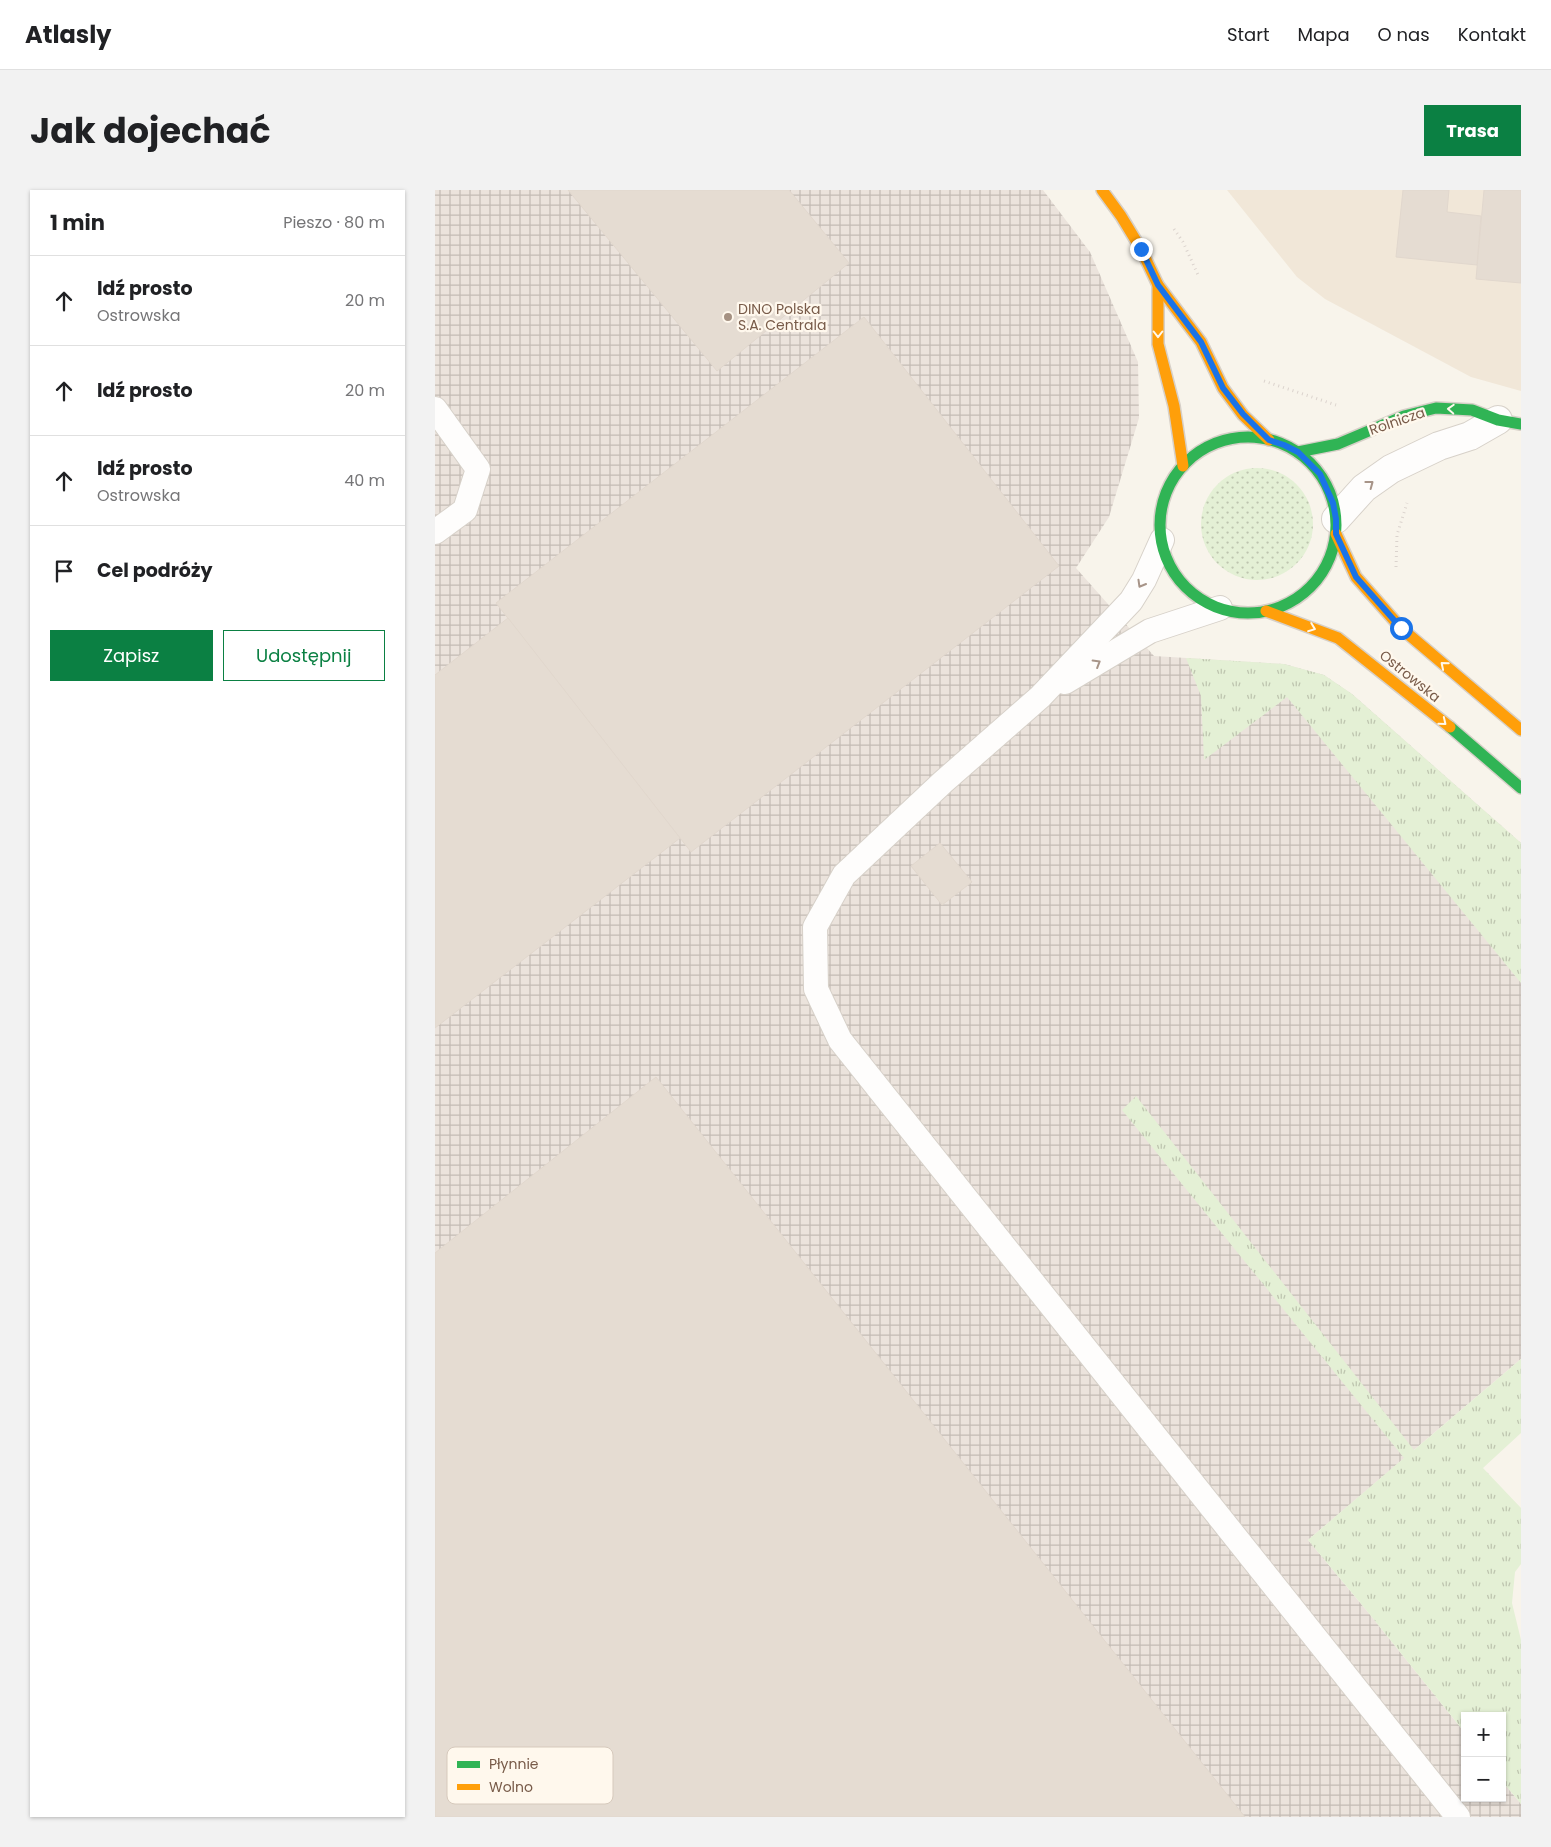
<!DOCTYPE html>
<html lang="pl">
<meta charset="utf-8">
<style>
body{margin:0;font-family:Poppins,sans-serif;background:#f2f2f2;color:#202124}
.controls{position:absolute;right:15px;bottom:15px;display:grid;overflow:hidden;border-radius:0px;box-shadow:0 1px 4px #0004}
.controls button{width:45px;height:45px;display:grid;place-items:center;padding:0;border:0;border-bottom:1px solid #e0e0e0;background:#fff;color:#202124;font:25px sans-serif}
.stop{position:absolute;width:15px;height:15px;margin:-11px;border:4px solid #1a73e8;border-radius:50%;background:#fff}
.stop.end{background:#1a73e8;border-color:#fff;box-shadow:0 1px 5px #0008}
.list{margin:0;padding:0;list-style:none}
h2{display:flex;justify-content:space-between;align-items:center;height:65px;margin:0;padding:0 20px;font-size:21px}
h2 small{font-size:16px;font-weight:400;color:#757577}
.list li{display:grid;grid-template-columns:32px 1fr auto;gap:15px;align-items:center;box-sizing:border-box;height:90px;padding:0 20px;border-top:1px solid #e0e0e0}
.list b{display:block;font-size:19px;white-space:nowrap}
.list p{margin:0;font-size:16px;white-space:nowrap;color:#757577}
.list em{font-size:16px;font-style:normal;color:#757577}
.actions{display:flex;gap:10px;padding:15px 20px}
.actions a{flex:1;padding:11px 0;border:1px solid #0b8043;border-radius:0px;text-align:center;font-size:18px;color:#0b8043}
.actions .main{background:#0b8043;color:#fff}
.icon{flex:none;width:28px;height:28px;fill:none;stroke:currentColor;stroke-width:2;stroke-linecap:round;stroke-linejoin:round}
.map{position:relative;flex:none;width:1086px;height:1627px;overflow:hidden;border-radius:0px}
header{display:flex;align-items:center;gap:30px;box-sizing:border-box;height:70px;padding:0 25px;background:#fff;border-bottom:1px solid #e0e0e0}
header strong{font-size:24px}
nav{display:flex;gap:28px;margin-inline-start:auto;font-size:18px}
.intro{display:flex;align-items:center;justify-content:space-between;box-sizing:border-box;height:120px;padding:0 30px}
h1{margin:0;font-size:35px}
.button{padding:12px 22px;border-radius:0px;background:#0b8043;color:#fff;font-size:18px;font-weight:700}
main{display:flex;gap:30px;padding:0 30px}
aside{flex:1;background:#fff;border-radius:0px;box-shadow:0 1px 4px #0004}
.map>svg:first-child{display:block}
.residential{fill:#f1e7d8}
.industrial{fill:url(#industrial-grid)}
.grass{fill:url(#grass-tufts)}
.garden{fill:url(#garden-dots)}
.building{fill:#e5dcd2;stroke:#e1d7cd}
.lines{fill:none;stroke-linecap:round;stroke-linejoin:round}
.lane-casing{stroke:#d7d1c9;stroke-width:26}
.street-casing{stroke:#d7d1c9;stroke-width:30}
.fast-casing{stroke:#d7d0c8;stroke-width:14}
.slow-casing{stroke:#d7d0c8;stroke-width:14}
.path{stroke:#dbd3cd;stroke-width:3;stroke-dasharray:1 4;stroke-linecap:butt}
.lane{stroke:#fefdfc;stroke-width:24}
.street{stroke:#fefdfc;stroke-width:28}
.fast{stroke:#30b455;stroke-width:11}
.slow{stroke:#ff9f0a;stroke-width:11}
.oneway{stroke:#fff8ed}
.oneway2{stroke:#a79488}
.route{stroke:#1a73e8;stroke-width:6}
.poi-dot{fill:#a59182;stroke:#fff8ed;stroke-width:2}
.labels{text-anchor:middle;dominant-baseline:central;stroke-width:4.5;stroke-linejoin:round;paint-order:stroke}
.poi-label{font-size:14px;fill:#785b49;stroke:#fff8ed;text-anchor:start}
.street-label{font-size:14px;fill:#785b49;stroke:#fff8ed}
.key{fill:#fff8ed;stroke:#d6c9bc;stroke-width:1}
.key-label{font-size:14px;fill:#785b49}
</style>
<header>
<strong>Atlasly</strong>
<nav><a>Start</a><a>Mapa</a><a>O nas</a><a>Kontakt</a></nav>
</header>
<div class="intro"><h1>Jak dojechać</h1><a class="button">Trasa</a></div>
<main>
<aside>
<h2>1 min<small>Pieszo · 80 m</small></h2>
<ul class="list">
<li><svg class="icon" aria-label="ahead" viewBox="0 0 24 24"><path d="M12 20V5M6 11l6-6 6 6"/></svg><div><b>Idź prosto</b><p>Ostrowska</p></div><em>20 m</em></li>
<li><svg class="icon" aria-label="ahead" viewBox="0 0 24 24"><path d="M12 20V5M6 11l6-6 6 6"/></svg><div><b>Idź prosto</b></div><em>20 m</em></li>
<li><svg class="icon" aria-label="ahead" viewBox="0 0 24 24"><path d="M12 20V5M6 11l6-6 6 6"/></svg><div><b>Idź prosto</b><p>Ostrowska</p></div><em>40 m</em></li>
<li><svg class="icon" aria-label="arrive" viewBox="0 0 24 24"><path d="M6 21V4h12l-3 4 3 4H6"/></svg><div><b>Cel podróży</b></div></li>
</ul>
<div class="actions"><a class="main">Zapisz</a><a>Udostępnij</a></div>
</aside>
<div class="map">
<svg width="1086" height="1627" viewBox="0 0 1086 1627">
<defs>
<pattern id="industrial-grid" width="8" height="8" patternUnits="userSpaceOnUse" patternTransform="scale(1.25)"><rect width="8" height="8" fill="#ebe3dc"/><path d="M0 4h8M4 0v8" fill="none" stroke="#c3bbb4"/></pattern>
<pattern id="grass-tufts" width="24" height="20" patternUnits="userSpaceOnUse" patternTransform="scale(1.25)"><rect width="24" height="20" fill="#e4f0d5"/><path d="M3 7l-1-3M5 7V3M7 7l1-3M15 17l-1-3M17 17v-4M19 17l1-3" fill="none" stroke="#bec5af"/></pattern>
<pattern id="garden-dots" width="8" height="8" patternUnits="userSpaceOnUse" patternTransform="scale(1.25)"><rect width="8" height="8" fill="#e4f0d5"/><path d="M2 2h.1M6 6h.1" fill="none" stroke="#bec5af" stroke-width="1.8" stroke-linecap="round"/></pattern>
</defs>
<rect width="100%" height="100%" fill="#f8f4eb"/>
<path class="residential" d="M792,0H1086V201L1036,187L890,109L862,87Z"/>
<path class="industrial" d="M0,0H608L655,62L703,172L704,228L674,327L641,378L719,466L849,474L889,485L917,504L1086,653V1169L873,1350L932,1421L1030,1543V1608H1067V1591L1086,1614V1627H0Z"/>
<g class="grass">
<path d="M751,468L849,474L889,485L917,504L1086,653V793L852,507L769,570L766,506Z"/>
<path d="M701,906L979,1260L1086,1169V1243L1048,1278L1086,1318V1374L1080,1382L1077,1413L1086,1450V1614L1067,1591V1526H1030V1543L932,1421L873,1350L969,1268L687,920Z"/>
</g>
<circle class="garden" cx="822" cy="334" r="56"/>
<g class="building">
<path d="M133,0H354L414,73L282,181Z"/>
<path d="M968,0H1014L1012,22L1046,26L1042,75L961,67Z"/>
<path d="M1049,0H1086V93L1041,89Z"/>
<path d="M429,127L624,376L256,662L61,413Z"/>
<path d="M73,428L245,648L0,838V485Z"/>
<path d="M505,653L537,692L507,715L476,676Z"/>
<path d="M221,887L810,1627H0V1063Z"/>
</g>
<g class="lines">
<g class="lane-casing">
<g id="lane">
<path d="M0,219L43,279L30,320L0,342"/>
<path d="M727,350L709,390L696,411L605,507L508,592L409,685L380,737L381,799L405,850L1023,1627"/>
<path d="M630,492L715,441L785,418"/>
</g>
</g>
<g class="street-casing">
<path id="street" d="M901,329L929,298L956,279L1004,256L1035,246L1063,230"/>
</g>
<g class="fast-casing">
<g id="fast">
<circle cx="813" cy="335" r="88"/>
<path d="M863,262L903,254L969,226L1001,218L1037,220L1063,230L1086,234"/>
<path d="M1015,537L1086,598"/>
</g>
</g>
<g class="slow-casing">
<g id="slow">
<path d="M667,0L686,26L706,59L723,95L766,152L788,198L808,225L834,250"/>
<path d="M723,95V154L739,216L748,276"/>
<path d="M901,344L921,387L966,438L1086,540"/>
<path d="M831,421L903,448L1015,537"/>
</g>
</g>
<g class="path">
<path d="M739,39L748,52L764,87"/>
<path d="M829,191L901,215"/>
<path d="M961,377L962,345L972,313"/>
</g>
<use href="#lane" class="lane"/>
<use href="#street" class="street"/>
<use href="#fast" class="fast"/>
<use href="#slow" class="slow"/>
</g>
<defs><path id="oneway-chevron" d="M-2-3.5L2.5 0L-2 3.5" fill="none" stroke-width="1.6" stroke-linecap="round" stroke-linejoin="round" transform="scale(1.25)"/></defs>
<g class="oneway">
<use href="#oneway-chevron" transform="translate(723 144) rotate(90)"/>
<use href="#oneway-chevron" transform="translate(1016 219) rotate(-177)"/>
<use href="#oneway-chevron" transform="translate(877 438) rotate(21)"/>
<use href="#oneway-chevron" transform="translate(1009 475) rotate(-140)"/>
<use href="#oneway-chevron" transform="translate(1008 532) rotate(39)"/>
</g>
<g class="oneway2">
<use href="#oneway-chevron" transform="translate(935 294) rotate(-37)"/>
<use href="#oneway-chevron" transform="translate(706 394) rotate(120)"/>
<use href="#oneway-chevron" transform="translate(662 473) rotate(-31)"/>
</g>
<g class="lines">
<path class="route" d="M706,59L723,95L766,152L788,198L808,224L834,250L849,255L863,262L885,284L898,313L901,329V344L921,387L966,438"/>
</g>
<circle class="poi-dot" cx="293" cy="127" r="5"/>
<g class="labels">
<g class="poi-label">
<text x="303" y="119">DINO Polska<tspan x="303" dy="16">S.A. Centrala</tspan></text>
</g>
<g class="street-label">
<text transform="translate(962 231) rotate(-19)">Rolnicza</text>
<text transform="translate(975 486) rotate(39)">Ostrowska</text>
</g>
</g>
<rect x="12" y="1557" width="166" height="57" rx="8" class="key"/>
<rect x="22" y="1571" width="23" height="7" fill="#30b455"/>
<rect x="22" y="1594" width="23" height="6" fill="#ff9f0a"/>
<g class="key-label">
<text x="54" y="1579">Płynnie</text>
<text x="54" y="1602">Wolno</text>
</g>
</svg>
<div class="controls">
<button>+</button>
<button>−</button>
</div>
<div class="stop" style="left:966px;top:438px"></div>
<div class="stop end" style="left:706px;top:59px"></div>
</div>
</main>
